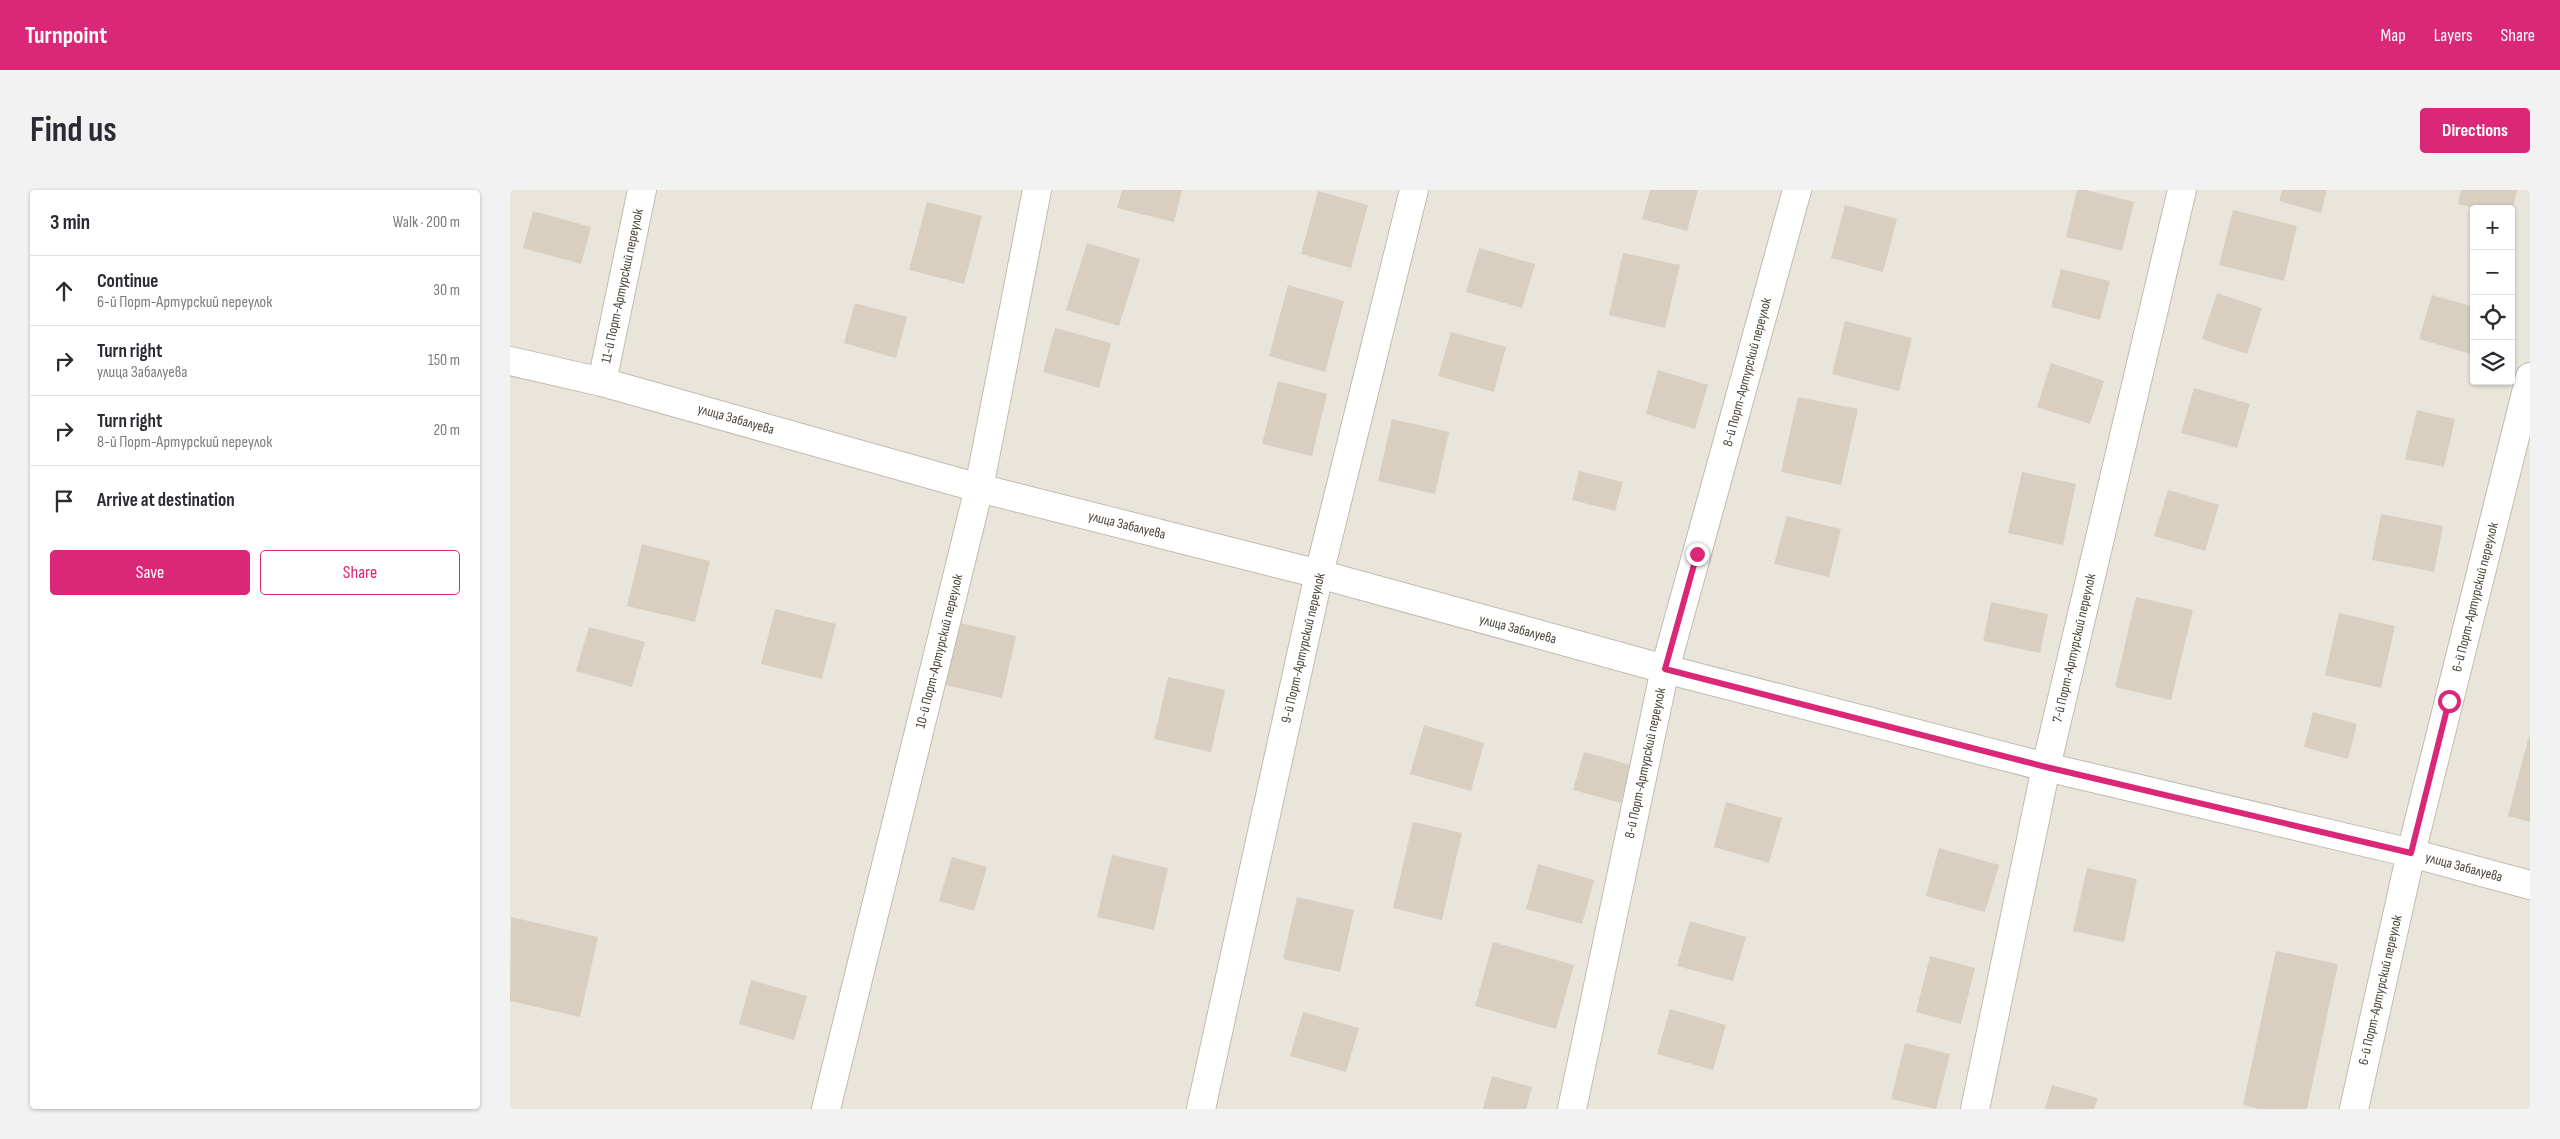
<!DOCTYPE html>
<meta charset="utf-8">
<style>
body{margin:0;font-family:"Sofia Sans Condensed",sans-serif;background:#f2f2f3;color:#2b2b33}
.controls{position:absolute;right:15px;top:15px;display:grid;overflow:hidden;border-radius:5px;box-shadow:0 1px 4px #0004}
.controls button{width:45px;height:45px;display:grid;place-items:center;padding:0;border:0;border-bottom:1px solid #e1e1e2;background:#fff;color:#2b2b33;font:25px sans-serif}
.stop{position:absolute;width:15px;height:15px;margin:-11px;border:4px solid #db2777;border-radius:50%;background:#fff}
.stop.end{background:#db2777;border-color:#fff;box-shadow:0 1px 5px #0008}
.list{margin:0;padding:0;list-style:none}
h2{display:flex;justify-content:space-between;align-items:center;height:65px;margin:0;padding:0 20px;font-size:21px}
h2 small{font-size:16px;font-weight:400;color:#7c7c81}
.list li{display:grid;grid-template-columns:32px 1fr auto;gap:15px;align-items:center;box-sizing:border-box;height:70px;padding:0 20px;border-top:1px solid #e1e1e2}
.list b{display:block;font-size:19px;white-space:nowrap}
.list p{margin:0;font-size:16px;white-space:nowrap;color:#7c7c81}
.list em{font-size:16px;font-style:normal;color:#7c7c81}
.actions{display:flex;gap:10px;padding:15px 20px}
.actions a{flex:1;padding:11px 0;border:1px solid #db2777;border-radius:5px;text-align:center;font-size:18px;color:#db2777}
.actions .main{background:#db2777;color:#fff}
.icon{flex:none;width:28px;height:28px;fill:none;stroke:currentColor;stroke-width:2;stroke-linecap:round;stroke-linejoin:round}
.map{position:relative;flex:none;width:2020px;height:919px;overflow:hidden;border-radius:5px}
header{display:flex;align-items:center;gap:30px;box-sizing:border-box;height:70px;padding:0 25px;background:#db2777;color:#fff}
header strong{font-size:24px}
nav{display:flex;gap:28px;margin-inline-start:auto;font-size:18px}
.intro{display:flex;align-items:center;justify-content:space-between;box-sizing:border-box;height:120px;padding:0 30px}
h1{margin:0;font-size:35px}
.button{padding:12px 22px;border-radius:5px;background:#db2777;color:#fff;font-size:18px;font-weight:700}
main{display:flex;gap:30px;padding:0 30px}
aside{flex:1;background:#fff;border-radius:5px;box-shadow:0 1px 4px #0004}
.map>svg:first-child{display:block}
.residential{fill:#eae5da;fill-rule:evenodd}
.building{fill:#d8cfc1}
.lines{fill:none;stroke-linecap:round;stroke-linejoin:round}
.street-casing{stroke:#c2bbae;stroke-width:30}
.street{stroke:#fff;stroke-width:28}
.route{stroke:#db2777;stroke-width:6}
.labels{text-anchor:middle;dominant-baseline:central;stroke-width:4;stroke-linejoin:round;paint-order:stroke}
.street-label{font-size:14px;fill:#4b4439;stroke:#fff}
</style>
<header>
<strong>Turnpoint</strong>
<nav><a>Map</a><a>Layers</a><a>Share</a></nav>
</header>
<div class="intro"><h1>Find us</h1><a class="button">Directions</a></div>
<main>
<aside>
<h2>3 min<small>Walk · 200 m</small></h2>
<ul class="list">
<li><svg class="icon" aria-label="ahead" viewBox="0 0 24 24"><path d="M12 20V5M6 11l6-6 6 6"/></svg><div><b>Continue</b><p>6-й Порт-Артурский переулок</p></div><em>30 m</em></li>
<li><svg class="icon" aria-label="right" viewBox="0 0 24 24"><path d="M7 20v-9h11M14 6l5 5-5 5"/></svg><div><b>Turn right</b><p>улица Забалуева</p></div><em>150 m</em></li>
<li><svg class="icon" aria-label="right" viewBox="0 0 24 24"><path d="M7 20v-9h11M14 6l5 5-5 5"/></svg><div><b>Turn right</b><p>8-й Порт-Артурский переулок</p></div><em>20 m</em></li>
<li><svg class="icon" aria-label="arrive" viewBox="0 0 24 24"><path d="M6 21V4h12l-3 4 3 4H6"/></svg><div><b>Arrive at destination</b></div></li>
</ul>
<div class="actions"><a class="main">Save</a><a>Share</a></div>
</aside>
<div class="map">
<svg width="2020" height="919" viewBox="0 0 2020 919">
<rect width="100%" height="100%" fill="#f6f3ec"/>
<path class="residential" d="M0,0H2020V919H0ZM1964,19H2001V191H1964Z"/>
<g class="building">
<path d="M612,0H672L664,32L607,18Z"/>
<path d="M1140,0H1188L1177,41L1132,29Z"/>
<path d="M1567,0H1576L1624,12L1612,61L1556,47Z"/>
<path d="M1772,0H1817L1811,23L1769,11Z"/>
<path d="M1951,0H2007L2002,24L2001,19H1972L1948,14Z"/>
<path d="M808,1L858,15L841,78L791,64Z"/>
<path d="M417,12L472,26L454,94L399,80Z"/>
<path d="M1335,15L1387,29L1373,82L1321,68Z"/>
<path d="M1723,20L1787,36L1774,91L1709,75Z"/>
<path d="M23,21L81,37L71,74L13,58Z"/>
<path d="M577,53L630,69L609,136L556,120Z"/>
<path d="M969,58L1025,74L1012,118L956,102Z"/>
<path d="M1113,63L1170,75L1155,138L1099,125Z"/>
<path d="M1551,79L1600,91L1590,130L1541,117Z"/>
<path d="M778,95L834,111L815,182L759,166Z"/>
<path d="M1707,103L1752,118L1737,164L1692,149Z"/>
<path d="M1922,105L1964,117V165L1909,149Z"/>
<path d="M345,113L397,127L386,168L334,153Z"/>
<path d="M1335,131L1402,148L1389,201L1322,184Z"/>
<path d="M545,138L601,153L589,198L533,182Z"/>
<path d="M941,142L996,157L984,202L928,186Z"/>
<path d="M1541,173L1594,191L1580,234L1527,217Z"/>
<path d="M1148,180L1198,195L1185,239L1136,224Z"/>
<path d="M768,191L817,204L802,266L752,254Z"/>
<path d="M1684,198L1740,214L1727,258L1671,243Z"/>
<path d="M1288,207L1348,219L1331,295L1271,282Z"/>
<path d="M1907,220L1945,229L1934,277L1895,269Z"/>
<path d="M882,229L939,242L925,304L868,291Z"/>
<path d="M1069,281L1113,292L1105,321L1062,310Z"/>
<path d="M1512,282L1566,294L1553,355L1498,343Z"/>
<path d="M1658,300L1709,315L1695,361L1644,346Z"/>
<path d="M1871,324L1933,336L1924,382L1862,370Z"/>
<path d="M1277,326L1331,339L1319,387L1264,374Z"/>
<path d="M132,354L200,371L185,432L117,416Z"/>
<path d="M1626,407L1683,420L1661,510L1605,497Z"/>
<path d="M1481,412L1538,424L1530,463L1473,451Z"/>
<path d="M265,419L326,434L312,489L251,474Z"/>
<path d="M1829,423L1885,436L1871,498L1815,485Z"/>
<path d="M450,433L506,446L492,508L435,495Z"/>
<path d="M79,437L135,452L122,497L66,481Z"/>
<path d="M658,487L715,500L701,562L644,549Z"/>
<path d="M1803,522L1847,534L1838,569L1794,557Z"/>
<path d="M914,535L974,553L961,601L900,584Z"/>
<path d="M2019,546H2020V632L1998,626Z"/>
<path d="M1074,562L1121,575L1111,613L1063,600Z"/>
<path d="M1216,612L1272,628L1259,673L1204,657Z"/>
<path d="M903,632L952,643L932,730L883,718Z"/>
<path d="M1429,658L1489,675L1475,722L1416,706Z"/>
<path d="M602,665L658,678L644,740L587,727Z"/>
<path d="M442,667L477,677L464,721L429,711Z"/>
<path d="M1028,674L1084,690L1072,734L1016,719Z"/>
<path d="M1577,678L1627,689L1614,752L1563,741Z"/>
<path d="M787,707L844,720L830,782L773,769Z"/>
<path d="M1,727L88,747L70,827L0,811Z"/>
<path d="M1180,731L1236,747L1223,791L1167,776Z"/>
<path d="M983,752L1064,775L1046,839L965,816Z"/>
<path d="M1766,761L1828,774L1797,919H1749L1733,915Z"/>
<path d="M1420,766L1465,778L1451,834L1406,822Z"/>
<path d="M241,790L297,806L284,850L229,834Z"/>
<path d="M1160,819L1216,835L1203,880L1147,864Z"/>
<path d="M793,822L849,838L836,882L780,866Z"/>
<path d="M1395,853L1440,864L1426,919L1381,909Z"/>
<path d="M982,886L1022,897L1016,919H973Z"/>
<path d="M1542,895L1588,908L1584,919H1535Z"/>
</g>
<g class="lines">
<g class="street-casing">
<g id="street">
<path d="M0,171L92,192L469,298L809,384L1155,479L1536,577L1901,663L2020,695"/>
<path d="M92,192L132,0"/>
<path d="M316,919L469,298L527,0"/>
<path d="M691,919L809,384L904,0"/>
<path d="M1062,919L1155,479L1287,0"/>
<path d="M1465,919L1536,577L1672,0"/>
<path d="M1844,919L1901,663L2020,187"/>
</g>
</g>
<use href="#street" class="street"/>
</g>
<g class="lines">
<path class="route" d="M1187,364L1155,479L1536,577L1901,663L1939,511"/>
</g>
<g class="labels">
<g class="street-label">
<text transform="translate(112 96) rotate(-78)">11-й Порт-Артурский переулок</text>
<text transform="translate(1237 182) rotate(-75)">8-й Порт-Артурский переулок</text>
<text transform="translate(226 229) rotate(16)">улица Забалуева</text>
<text transform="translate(617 335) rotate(14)">улица Забалуева</text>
<text transform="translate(1965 407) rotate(-76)">6-й Порт-Артурский переулок</text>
<text transform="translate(1008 439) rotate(15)">улица Забалуева</text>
<text transform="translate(793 458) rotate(-77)">9-й Порт-Артурский переулок</text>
<text transform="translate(1564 458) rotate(-77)">7-й Порт-Артурский переулок</text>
<text transform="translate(429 461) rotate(-76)">10-й Порт-Артурский переулок</text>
<text transform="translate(1135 573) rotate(-78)">8-й Порт-Артурский переулок</text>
<text transform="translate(1954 677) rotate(15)">улица Забалуева</text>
<text transform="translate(1870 800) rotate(-77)">6-й Порт-Артурский переулок</text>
</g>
</g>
</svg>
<div class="controls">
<button>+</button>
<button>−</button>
<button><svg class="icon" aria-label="locate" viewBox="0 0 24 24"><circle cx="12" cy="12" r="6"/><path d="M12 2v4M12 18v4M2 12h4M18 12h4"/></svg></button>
<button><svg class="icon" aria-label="layers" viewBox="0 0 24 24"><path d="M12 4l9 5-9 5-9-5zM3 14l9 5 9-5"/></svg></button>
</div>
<div class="stop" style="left:1939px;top:511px"></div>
<div class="stop end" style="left:1187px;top:364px"></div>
</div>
</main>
